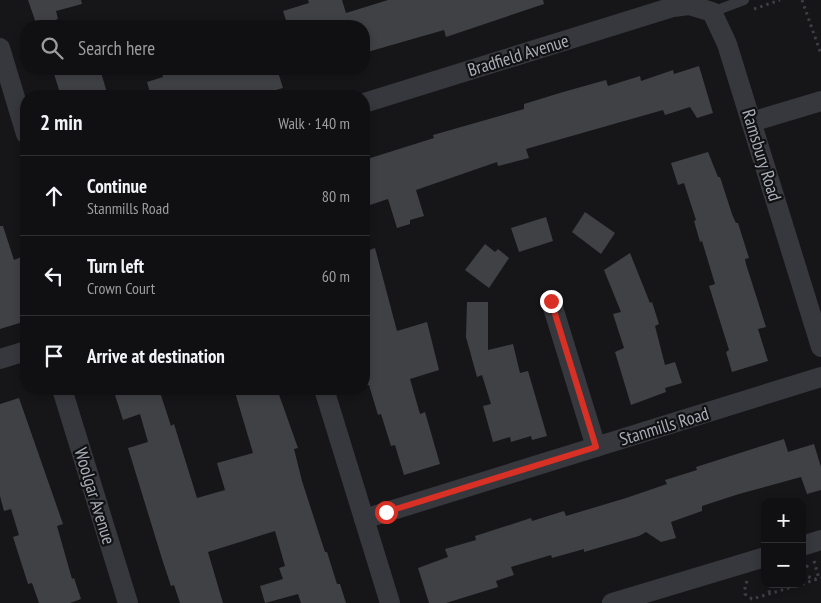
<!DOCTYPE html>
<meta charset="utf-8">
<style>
body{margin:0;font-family:"PT Sans Narrow",sans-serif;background:#19191b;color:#f1f3f6}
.controls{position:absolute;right:15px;bottom:15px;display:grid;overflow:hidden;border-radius:10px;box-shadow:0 2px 8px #0003}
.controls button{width:45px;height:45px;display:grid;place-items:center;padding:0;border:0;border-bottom:1px solid #303032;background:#101012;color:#f1f3f6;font:25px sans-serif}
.stop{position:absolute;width:15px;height:15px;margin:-11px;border:4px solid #d93025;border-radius:50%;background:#fff}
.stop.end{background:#d93025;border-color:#fff;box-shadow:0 1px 5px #0008}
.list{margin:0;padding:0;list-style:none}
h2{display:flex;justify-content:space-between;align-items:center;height:65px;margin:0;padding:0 20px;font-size:21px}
h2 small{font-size:16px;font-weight:400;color:#9c9d9f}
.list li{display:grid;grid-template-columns:32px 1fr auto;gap:15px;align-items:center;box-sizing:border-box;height:80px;padding:0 20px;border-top:1px solid #303032}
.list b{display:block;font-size:19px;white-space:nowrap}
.list p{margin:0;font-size:16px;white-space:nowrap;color:#9c9d9f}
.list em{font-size:16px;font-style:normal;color:#9c9d9f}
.icon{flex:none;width:28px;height:28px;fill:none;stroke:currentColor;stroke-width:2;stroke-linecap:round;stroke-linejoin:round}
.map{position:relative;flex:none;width:821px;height:603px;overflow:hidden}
.search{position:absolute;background:#101012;box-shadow:0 2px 8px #0003;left:20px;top:20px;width:350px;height:55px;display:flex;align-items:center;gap:12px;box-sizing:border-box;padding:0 18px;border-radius:20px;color:#9c9d9f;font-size:19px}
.panel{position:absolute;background:#101012;box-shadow:0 2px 8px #0003;left:20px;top:90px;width:350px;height:305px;border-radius:20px}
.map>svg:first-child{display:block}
.building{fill:#404145}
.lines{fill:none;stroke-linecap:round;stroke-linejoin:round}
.path{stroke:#3d3f44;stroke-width:3;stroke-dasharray:2.5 4;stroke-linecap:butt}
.service{stroke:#37383d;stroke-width:10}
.minor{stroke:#37383d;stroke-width:20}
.route{stroke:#d93025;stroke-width:6}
.labels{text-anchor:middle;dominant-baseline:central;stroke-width:4.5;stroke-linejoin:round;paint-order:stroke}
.street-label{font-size:18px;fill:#a8adb8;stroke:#111113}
</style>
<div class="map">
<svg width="821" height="603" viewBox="0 0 821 603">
<rect width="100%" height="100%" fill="#161618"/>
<g class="building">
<path d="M28,0H81L82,4L56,11L58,19L37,26Z"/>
<path d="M308,0H342L346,13L388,0H543L544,4L446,37L444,30L364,53V26H288L283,11L309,3Z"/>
<path d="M699,66L713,113L697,118L690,107L665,115L663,110L526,149L529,158L498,166L497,162L416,190L424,216L410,220V224L397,228L388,199L364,207V160L434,138L433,135L524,109V104L563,92L606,80L608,86L640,76L641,81L673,70L674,74Z"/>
<path d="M58,69H100L108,96H61L54,74L59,72Z"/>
<path d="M160,69H175L177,73L191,69H277L283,88L255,96H151L147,82L163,77Z"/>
<path d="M708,152L718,177H720L732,214L736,223H738L749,258L745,259L746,264L766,327L758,329L768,361L732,372L726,352L729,350L709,286L715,284L702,241L700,242L694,221L696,220L684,183L678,185L671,163Z"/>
<path d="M585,212L615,233L601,254L572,232Z"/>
<path d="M546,217L553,241L519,252L511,228Z"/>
<path d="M0,226H3L14,260L21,257L26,274V278L22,279L26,291V321L0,329Z"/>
<path d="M485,244L495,252L498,249L509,258L489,288L465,270Z"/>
<path d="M375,248L397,331L427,322L439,370L410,379L420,414L425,412L440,464L404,475L395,445L391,446L381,414L378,415L369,385H367L364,375V252Z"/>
<path d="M630,253L650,303L652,302L659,324L655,326L665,365L675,362L682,383L665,388L666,392L631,405L615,352L624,348L613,314L621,312L604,270Z"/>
<path d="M467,302H488V350L513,344L520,373L528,371L547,436L532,440L531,436L511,442L510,437L493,442L483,406L491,404L482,375L477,377L466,337Z"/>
<path d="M113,389H159L171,426L174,424L197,498L225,490L217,463L253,453L234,389H277L298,448L294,449L302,481L325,552H327L337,584H340L346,603H301L298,594L265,603L260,586L283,579L279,568L285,566L275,531L208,552L223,603H180L174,585L171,586L163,562L128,448L148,442L140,414L123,420Z"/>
<path d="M19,398L63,524L57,526L72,579L74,578L81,599L70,603H39L32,583L28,584L13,537L19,535L11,509L4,511L0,496V404Z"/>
<path d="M784,439L788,452L814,444L821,467V490L807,494L801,477L739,494L702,506V511L671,522L676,538L661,542L646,532L639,536L584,552V549L552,558L551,555L511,567L514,575L496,581L498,587L446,603H429L418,568L448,557L445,549L476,540L475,536L531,518L532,521L564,511L566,516L626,498L667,484L665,480L697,470L696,467Z"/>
</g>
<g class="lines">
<g class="path">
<path d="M802,0L821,54"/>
<path d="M754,9L780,0"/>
<path d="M814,561L819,579"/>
<path d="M802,572L810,563"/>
<path d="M802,575L816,579"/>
<path d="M747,581L745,586V594L752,599L802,584"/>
<path d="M767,584L770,594"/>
<path d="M802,584L821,578"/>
</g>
<path class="service" d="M712,12L744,0"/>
<g class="minor">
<path d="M0,48L26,134"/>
<path d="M364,103L673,7L689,5L712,12L727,44L821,347"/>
<path d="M751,122L821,101"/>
<path d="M551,301L596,447"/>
<path d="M0,359L26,351"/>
<path d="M62,389L128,603"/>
<path d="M324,389L390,603"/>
<path d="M364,519L821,377"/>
<path d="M802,546L821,540"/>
<path d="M612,603L765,557"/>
</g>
</g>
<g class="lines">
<path class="route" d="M386,512L596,447L551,301"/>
</g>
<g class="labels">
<g class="street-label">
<text transform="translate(518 55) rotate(-17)">Bradfield Avenue</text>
<text transform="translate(762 155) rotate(73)">Ramsbury Road</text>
<text transform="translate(664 426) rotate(-17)">Stanmills Road</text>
<text transform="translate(95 496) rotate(73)">Woolgar Avenue</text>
</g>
</g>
</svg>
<div class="controls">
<button>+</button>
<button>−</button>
</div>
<div class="stop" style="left:386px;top:512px"></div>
<div class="stop end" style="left:551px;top:301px"></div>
<div class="search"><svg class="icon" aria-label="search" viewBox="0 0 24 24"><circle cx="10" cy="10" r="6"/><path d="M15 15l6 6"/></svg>Search here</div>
<section class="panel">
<h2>2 min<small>Walk · 140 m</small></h2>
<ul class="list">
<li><svg class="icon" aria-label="ahead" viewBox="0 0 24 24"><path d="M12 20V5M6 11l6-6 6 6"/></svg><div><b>Continue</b><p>Stanmills Road</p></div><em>80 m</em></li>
<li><svg class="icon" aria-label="left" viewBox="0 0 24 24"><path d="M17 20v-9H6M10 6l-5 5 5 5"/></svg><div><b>Turn left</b><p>Crown Court</p></div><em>60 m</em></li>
<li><svg class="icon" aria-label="arrive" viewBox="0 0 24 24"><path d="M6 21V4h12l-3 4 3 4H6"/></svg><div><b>Arrive at destination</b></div></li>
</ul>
</section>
</div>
